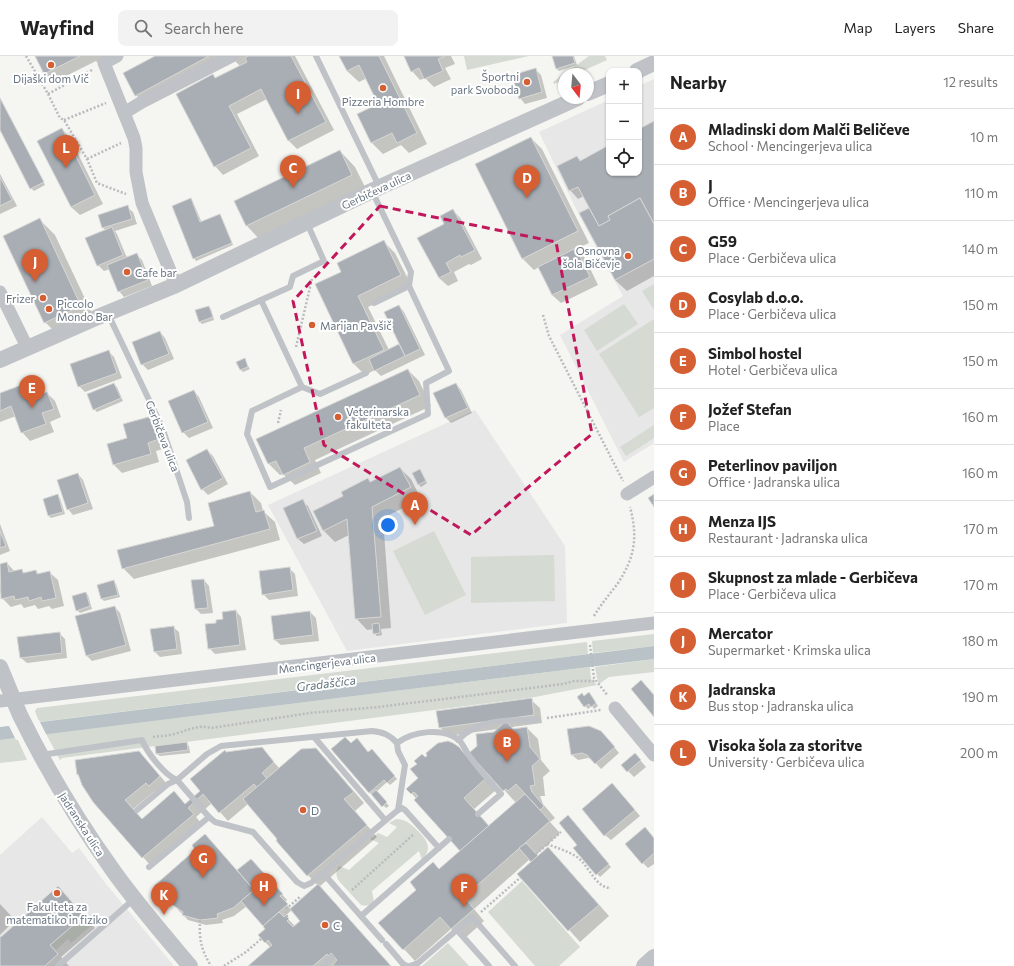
<!DOCTYPE html>
<meta charset="utf-8">
<style>
body{margin:0;font-family:Commissioner,sans-serif;background:#f2f2f2;color:#222}
.controls{position:absolute;right:12px;top:12px;display:grid;overflow:hidden;border-radius:8px;box-shadow:0 1px 3px #0004}
.controls button{width:36px;height:36px;display:grid;place-items:center;padding:0;border:0;border-bottom:1px solid #e0e0e0;background:#fff;color:#222;font:20px sans-serif}
.compass{position:absolute;left:558px;top:12px;width:36px;height:36px;border-radius:50%;background:#fff;box-shadow:0 1px 3px #0004;rotate:164deg}
.you{position:absolute;left:388px;top:469px;width:14px;height:14px;margin:-10px;border:3px solid #fff;border-radius:50%;background:#1a73e8;box-shadow:0 0 0 6px #1a73e833}
.badge{display:grid;place-items:center;width:26px;height:26px;border-radius:50%;background:#d55f33;color:#fff;font-size:13px;font-weight:700}
.pin{position:absolute;translate:-50% -33px;filter:drop-shadow(0 1px 2px #0008)}
.pin::after{content:'';position:absolute;top:21px;width:14px;height:12px;background:inherit;clip-path:polygon(0 0,100% 0,50% 100%)}
.list{margin:0;padding:0;list-style:none}
h2{display:flex;justify-content:space-between;align-items:center;height:52px;margin:0;padding:0 16px;font-size:17px}
h2 small{font-size:13px;font-weight:400;color:#767676}
.list li{display:grid;grid-template-columns:26px 1fr auto;gap:12px;align-items:center;box-sizing:border-box;height:56px;padding:0 16px;border-top:1px solid #e0e0e0}
.list b{display:block;font-size:15px;white-space:nowrap}
.list p{margin:0;font-size:13px;white-space:nowrap;color:#767676}
.list em{font-size:13px;font-style:normal;color:#767676}
.icon{flex:none;width:22px;height:22px;fill:none;stroke:currentColor;stroke-width:2;stroke-linecap:round;stroke-linejoin:round}
.map{position:relative;flex:none;width:654px;height:910px;overflow:hidden}
header{display:flex;align-items:center;gap:24px;box-sizing:border-box;height:56px;padding:0 20px;background:#fff;border-bottom:1px solid #e0e0e0}
header strong{font-size:19px}
nav{display:flex;gap:22px;margin-inline-start:auto;font-size:14px}
.search{width:280px;height:36px;background:#f2f2f2;display:flex;align-items:center;gap:10px;box-sizing:border-box;padding:0 14px;border-radius:8px;color:#767676;font-size:15px}
main{display:flex}
aside{flex:1;background:#fff}
.map>svg:first-child{display:block}
.built{fill:#e6e7e6}
.green{fill:#d5dad2}
.water{fill:#b8c2c7}
.pier{fill:#f5f6f2}
.shadow{fill:#0003;fill-rule:evenodd}
.building{fill:#a8aeb4;stroke:#d7d7d5}
.lines{fill:none;stroke-linecap:round;stroke-linejoin:round}
.path{stroke:#b9bbbe;stroke-width:2.5;stroke-dasharray:2 2;stroke-linecap:butt}
.service{stroke:#bfc2c6;stroke-width:6}
.minor{stroke:#bfc2c6;stroke-width:13}
.tertiary{stroke:#bfc2c6;stroke-width:16}
.marked{fill:none;stroke:#c2185b;stroke-width:3;stroke-dasharray:8 5;stroke-linejoin:round}
.poi-dot{fill:#d55f33;stroke:#fff;stroke-width:1.5}
.labels{text-anchor:middle;dominant-baseline:central;stroke-width:4;stroke-linejoin:round;paint-order:stroke}
.poi-label{font-size:11px;fill:#677481;stroke:#fff;text-anchor:start}
.street-label{font-size:11px;fill:#677481;stroke:#fff}
.water-label{font-size:12px;font-style:italic;fill:#63757e;stroke:#fff}
</style>
<header>
<strong>Wayfind</strong>
<div class="search"><svg class="icon" aria-label="search" viewBox="0 0 24 24"><circle cx="10" cy="10" r="6"/><path d="M15 15l6 6"/></svg>Search here</div>
<nav><a>Map</a><a>Layers</a><a>Share</a></nav>
</header>
<main>
<div class="map">
<svg width="654" height="910" viewBox="0 0 654 910">
<rect width="100%" height="100%" fill="#f5f6f2"/>
<g class="built">
<path d="M654,23V387L624,406L560,279L623,240L579,159L539,76L609,44V117H639V30Z"/>
<path d="M475,354L565,490L567,567L347,595L268,449Z"/>
<path d="M42,761L72,797L79,792L106,828L174,910H0V799Z"/>
</g>
<g class="green">
<path d="M464,0H529L467,14Z"/>
<path d="M589,0H605L607,4L576,18H564V24L554,28L553,26Z"/>
<path d="M654,228V254L642,235Z"/>
<path d="M624,248L638,268L597,295L584,274Z"/>
<path d="M654,263V352L639,361L599,298Z"/>
<path d="M654,369V382L626,400L620,391Z"/>
<path d="M434,475L466,539L425,559L393,495Z"/>
<path d="M554,499L555,545L471,547V501Z"/>
<path d="M654,578V590L593,597L592,585Z"/>
<path d="M587,586L588,598L39,666L35,655L37,652Z"/>
<path d="M654,603V616L609,621L599,628L597,622L595,611Z"/>
<path d="M590,611L591,623L597,629L535,641L62,702L60,704L46,678Z"/>
<path d="M17,682L27,704L0,707V684Z"/>
<path d="M396,763C406,763 411,768 418,775C427,784 433,792 422,804L419,795L372,835L374,846C370,850 367,850 361,849L339,825C336,820 335,816 339,810L349,814L379,787L370,783L378,777L387,781L397,771L389,767Z"/>
<path d="M522,825L580,891L559,910H535L488,856Z"/>
<path d="M84,860L92,869L71,887L68,883L56,894L51,889Z"/>
<path d="M448,887L469,910H422Z"/>
</g>
<path class="water" d="M654,590V603L0,684V671Z"/>
<path class="pier" d="M39,664L47,680L16,684L8,668Z"/>
<g class="shadow">
<path d="M36,0H119L100,9L96,5L54,26L45,18Z"/>
<path d="M157,0H295L334,74L297,93L289,85L267,43L237,58L259,100L223,119L215,110L213,20L216,23L240,10L234,4L147,50L136,39Z"/>
<path d="M340,0H384L427,88L409,97L401,89L383,98L372,87L359,59L379,49L367,22L359,26L347,15Z"/>
<path d="M405,0H451L455,8L445,12L451,23L434,31L425,22L420,24L412,15Z"/>
<path d="M555,0H574L577,9L559,15L557,13Z"/>
<path d="M535,13L541,19L547,42L525,48L520,42Z"/>
<path d="M0,42L45,129L34,135L31,132L0,72Z"/>
<path d="M654,66V220L627,235L615,224L589,153L592,157L584,140L578,143L570,134L577,101L581,105L609,90V117H639V74Z"/>
<path d="M62,73L70,82L103,148L80,159L71,151L38,85Z"/>
<path d="M531,82L542,93L589,187L576,193L585,202L598,229L561,247L552,239L539,211L534,214L523,203L476,109Z"/>
<path d="M340,95L355,111L367,135L262,186L247,170L235,146Z"/>
<path d="M0,118L17,150L0,158Z"/>
<path d="M191,144L193,146L202,167L220,159L222,162L233,189L196,205L194,202Z"/>
<path d="M127,151L133,156L137,168L115,175L117,178L127,202L136,198L142,204L152,230L124,241L119,235L110,213L104,215L98,209L106,174L103,172Z"/>
<path d="M453,154L461,163L482,203L471,209L469,208L454,216L458,225L448,230L439,222L446,168Z"/>
<path d="M40,164L55,179L96,266L61,282L45,266Z"/>
<path d="M384,186L395,197L412,231L368,251L389,294L401,288L399,250L404,256L425,299L381,320L375,314L365,319L354,308L316,229L343,216Z"/>
<path d="M209,251L211,253L214,264L202,268L199,265Z"/>
<path d="M160,276L165,282L174,303L148,314L142,308Z"/>
<path d="M108,295L114,301L122,322L85,336L79,330Z"/>
<path d="M244,304L250,313L243,316L241,314Z"/>
<path d="M408,314L419,325L431,350L315,404L321,417L295,429L283,418L280,419L269,408L258,384Z"/>
<path d="M32,327L40,335L42,339L47,337L55,345L61,361L50,366L54,376L30,385L22,376L16,360L0,366V339Z"/>
<path d="M114,328L117,331L123,345L97,356L94,353Z"/>
<path d="M456,328L461,334L472,357L451,367L445,361Z"/>
<path d="M194,335L199,341L213,372L189,382L183,376Z"/>
<path d="M152,361L160,369L167,392L156,395L159,406L122,417L114,409Z"/>
<path d="M207,394L213,400L228,428L208,439L202,433L187,405Z"/>
<path d="M400,412L411,423L421,443L383,462L391,572L381,573L382,579L377,580L374,577V573L367,574L356,562L349,479L335,486L324,475L314,455L344,440L368,423L371,427Z"/>
<path d="M420,414L427,427L421,431L418,428Z"/>
<path d="M78,418L83,424L93,453L73,459L68,453Z"/>
<path d="M250,436L261,447L263,455L275,466L280,484L134,523L123,512L215,470Z"/>
<path d="M57,440L60,442L65,458L51,462L49,460Z"/>
<path d="M302,445L308,450L322,480L304,488L298,483L284,453Z"/>
<path d="M0,468L10,495L0,499Z"/>
<path d="M7,507L15,516L22,514L25,518L36,515L39,518L49,516L58,524L64,550L52,553L49,550L38,553L35,549L24,552L21,548L11,551L2,542L0,534V509Z"/>
<path d="M289,512L295,518L298,540L269,544L263,538Z"/>
<path d="M204,524L209,530L213,557L201,558L196,553Z"/>
<path d="M113,526L116,528L120,541L104,545L102,543L98,530Z"/>
<path d="M86,537L88,539L92,553L80,557L77,554Z"/>
<path d="M115,551L120,557L131,595L92,605L87,600Z"/>
<path d="M236,555L241,561L246,594L215,598L209,592L217,567Z"/>
<path d="M310,556L316,562L319,585L281,589L275,584Z"/>
<path d="M173,571L179,576L182,598L160,601L154,595Z"/>
<path d="M59,577L65,583L67,602L27,607L21,602Z"/>
<path d="M592,640L598,650L594,653L592,650L588,653L578,641Z"/>
<path d="M531,644L540,652L542,667L512,671L514,674L527,672L538,683L541,704L550,715L543,721L545,740H540L543,748L555,762L550,766L560,777L536,799L538,801L559,803L609,860L580,886L519,818L532,806L530,803L474,853L484,865L463,884L451,873L415,905L380,867L461,795L408,733L420,722L425,703L448,686L496,734L474,753L489,770L516,747L471,697L498,673L448,680L440,671Z"/>
<path d="M607,682L619,697L601,713L593,704L588,702L578,704L572,699Z"/>
<path d="M186,688L189,690L190,697L160,700L157,698Z"/>
<path d="M351,688L368,697L374,696L397,723L390,729L387,726L376,736L389,750L386,752L373,738L372,739L370,737L332,693Z"/>
<path d="M261,692L280,713L316,693L327,704L364,747L355,755L377,781L319,831L391,910H249L271,892L265,886L266,873L247,850L234,860L222,864L223,867L206,869L188,864L155,830L237,815L251,804L287,844L285,847L291,853L318,830L279,787V783L248,748L228,765L212,747L196,761L201,767L151,810L94,746L80,721L78,718L76,705H147L168,729L158,738L155,735L133,753L142,764L186,749L201,735L226,697ZM292,854L301,865L295,870L285,860Z"/>
<path d="M640,704L646,711L634,721L622,709Z"/>
<path d="M618,734L640,760L611,784L605,779Z"/>
<path d="M570,763L611,811L600,821L575,792L578,789Z"/>
<path d="M654,782V808L648,812L643,807Z"/>
<path d="M58,832L95,872L61,901L69,910H0V880L1,882Z"/>
<path d="M0,848L15,864L0,879Z"/>
</g>
<g class="building">
<path d="M35,0H80L44,18Z"/>
<path d="M155,0H209L135,40L123,17Z"/>
<path d="M248,0H291L326,66L288,85L261,33L229,50L251,92L214,111L176,38L213,18L215,22L247,6L245,2Z"/>
<path d="M339,0H379L417,77L397,87L392,77L371,87L357,58L378,48L359,9L347,15Z"/>
<path d="M404,0H445L438,3L443,15L424,23L419,12L411,16Z"/>
<path d="M552,0H573L575,7L556,13Z"/>
<path d="M536,12L542,36L519,43L512,19Z"/>
<path d="M0,42L44,126L30,133L0,74Z"/>
<path d="M654,65V168L640,142L608,160L610,164L599,170L578,131L569,135L557,110L577,100L580,105L609,89V117H639V73Z"/>
<path d="M62,72L95,139L71,151L37,85Z"/>
<path d="M531,81L578,175L522,203L475,108Z"/>
<path d="M340,94L352,119L246,170L234,145Z"/>
<path d="M0,121L12,144L0,150Z"/>
<path d="M191,142L200,166L220,158L232,187L193,203L172,150Z"/>
<path d="M640,142L654,168V203L615,224L579,157L589,152L599,170L610,164L608,160Z"/>
<path d="M128,149L132,163L102,172L98,159Z"/>
<path d="M453,153L475,194L461,201L460,199L446,207L451,216L439,222L417,182L444,168L440,160Z"/>
<path d="M40,162L81,250L44,267L3,180Z"/>
<path d="M112,171L123,199L97,210L85,182Z"/>
<path d="M384,184L401,219L358,240L384,294L353,308L315,228L341,216L337,207Z"/>
<path d="M576,192L590,221L552,239L538,211Z"/>
<path d="M137,197L148,224L118,236L107,209Z"/>
<path d="M399,249L420,293L405,300L384,256Z"/>
<path d="M209,250L213,261L199,266L195,254Z"/>
<path d="M160,275L169,298L141,309L132,286Z"/>
<path d="M399,288L405,300L374,315L369,303Z"/>
<path d="M109,294L117,317L78,331L70,308Z"/>
<path d="M245,302L248,311L240,314L236,306Z"/>
<path d="M408,313L420,339L304,392L310,406L283,419L276,405L268,408L256,383Z"/>
<path d="M32,325L37,339L47,336L54,353L42,357L46,368L21,377L11,350L0,355V337Z"/>
<path d="M114,327L121,342L93,354L87,338Z"/>
<path d="M456,327L468,352L445,362L433,337Z"/>
<path d="M194,334L208,366L182,377L168,345Z"/>
<path d="M152,360L159,383L148,387L151,398L113,409L107,388L127,382L123,368Z"/>
<path d="M207,393L223,422L201,434L186,404Z"/>
<path d="M400,411L411,431L372,451L381,561L355,563L347,463L323,475L313,455L343,440L341,436L368,422L370,426Z"/>
<path d="M420,413L426,425L418,429L412,417Z"/>
<path d="M78,417L88,447L67,454L57,424Z"/>
<path d="M250,435L256,456L264,454L270,473L122,513L117,494L214,470L208,447Z"/>
<path d="M58,438L63,456L48,460L43,443Z"/>
<path d="M654,438V451L648,442Z"/>
<path d="M303,443L317,475L297,483L283,452Z"/>
<path d="M0,475L6,490L0,492Z"/>
<path d="M7,506L9,516L22,513L23,517L36,514L37,518L50,515L56,542L42,545L41,541L29,545L28,541L15,544L14,540L1,543L0,508Z"/>
<path d="M290,511L293,534L262,539L259,515Z"/>
<path d="M204,523L208,552L195,553L191,524Z"/>
<path d="M114,524L118,539L101,543L97,529Z"/>
<path d="M86,536L90,550L76,555L72,540Z"/>
<path d="M115,550L126,589L86,600L75,560Z"/>
<path d="M236,554L240,589L208,593L205,568L216,567V564L223,563L222,556Z"/>
<path d="M310,555L313,579L274,584L271,560Z"/>
<path d="M379,567L380,577L373,578L372,568Z"/>
<path d="M174,570L177,593L154,596L150,573Z"/>
<path d="M60,576L62,597L20,602L17,581Z"/>
<path d="M641,624L654,639V661L631,633Z"/>
<path d="M589,636L596,647L591,651L589,648L584,651L577,641L582,637L584,640Z"/>
<path d="M532,642L534,659L439,672L436,655Z"/>
<path d="M506,665L513,673L527,671L530,691L540,703L532,710L535,729L530,730L532,736L544,750L540,754L516,728L508,735L506,733L503,735L469,697L477,690L476,678L494,676Z"/>
<path d="M589,670L601,675L615,691L595,708L587,699L582,697L571,699L567,673Z"/>
<path d="M345,681L351,687L357,682L368,696L372,693L395,720L387,727L384,724L369,737L331,693Z"/>
<path d="M448,685L453,687L459,691L485,723L464,742L489,770L460,795L414,744L418,740L414,736L411,738L406,733L418,722L410,713L417,708L414,705L422,698L425,701L427,700L426,697L438,687Z"/>
<path d="M187,686L188,694L156,698L155,690Z"/>
<path d="M262,691L274,706L262,717L267,723L257,732L254,728L219,757L203,738L188,752L194,758L142,802L93,746L82,729L78,718L77,719L75,704L139,695L160,720L149,730L146,727L125,744L142,763L174,735L185,748L200,735L190,723L225,694L226,696Z"/>
<path d="M316,692L354,736L344,743L367,769L307,820L278,787L276,784L277,783L243,743L301,693Z"/>
<path d="M635,697L641,704L627,716L621,709Z"/>
<path d="M612,727L635,754L604,780L582,753Z"/>
<path d="M376,734L387,746L382,751L371,738Z"/>
<path d="M525,738L550,765L464,841L474,853L451,873L440,861L403,894L378,867L416,834L410,826L433,806L439,813Z"/>
<path d="M568,759L609,808L596,819L573,792L577,789L559,767Z"/>
<path d="M645,771L654,782V797L642,808L625,788Z"/>
<path d="M205,778L254,834L233,852L217,858L218,862L200,864L182,859L183,856L170,847L154,830L195,794L192,789Z"/>
<path d="M526,787L538,800L531,806L519,792Z"/>
<path d="M548,791L599,849L568,875L517,818Z"/>
<path d="M251,803L283,838L280,840L288,848L263,870L241,845L254,834L237,814Z"/>
<path d="M318,828L391,910H332L337,904L331,897L329,900L327,898L313,910H248L272,889L268,884L265,887L258,879L265,873L263,870L279,856L284,861L286,859L289,863L287,865L293,871L300,865L290,853Z"/>
<path d="M58,830L84,860L50,889L58,898L45,910H0V880L1,881Z"/>
</g>
<g class="lines">
<g class="path">
<path d="M26,0L48,38L92,14"/>
<path d="M48,38L60,62L64,64L87,103L97,127L126,138"/>
<path d="M64,64L106,47"/>
<path d="M87,103L121,87"/>
<path d="M543,259L549,280L623,425"/>
<path d="M296,291L312,223"/>
<path d="M278,367L281,354"/>
<path d="M378,461L383,528"/>
<path d="M594,560C601,548 610,538 618,527C635,501 638,481 630,451"/>
<path d="M590,589L594,622L608,640"/>
<path d="M547,662L601,654"/>
<path d="M153,681C160,680 167,680 174,678C187,675 197,668 211,672L310,657L379,651L563,628L574,625H595"/>
<path d="M547,788C557,792 568,795 577,801C589,809 595,832 611,832"/>
<path d="M536,798L561,776"/>
<path d="M352,834L414,778"/>
<path d="M481,856L521,821"/>
<path d="M287,861L286,853L301,840"/>
<path d="M200,864C199,884 201,893 211,910"/>
<path d="M224,910L246,896L261,883"/>
</g>
<g class="service">
<path d="M316,0L379,130"/>
<path d="M372,135L411,216L409,230"/>
<path d="M261,244L302,331L252,355L247,378L270,431L428,358L426,327L449,315L409,230L374,247"/>
<path d="M108,258L162,371L187,446L189,462"/>
<path d="M223,261L290,231L293,220L324,205L307,167"/>
<path d="M302,331L320,338L366,317"/>
<path d="M314,681L385,764"/>
<path d="M458,684C477,663 511,664 537,664"/>
<path d="M41,699L142,684C147,696 164,719 177,724L209,761"/>
<path d="M137,754L168,728L177,724L207,698L221,690L372,675C383,676 390,679 397,687"/>
<path d="M398,754L405,709L398,695L397,687C413,675 443,671 459,684C464,689 466,697 471,702C480,715 491,726 501,738L478,758"/>
<path d="M149,811L209,761L215,766L253,776L297,826L304,830L311,827L398,754L402,752L405,754L439,792"/>
<path d="M323,817L382,884"/>
<path d="M361,860L449,783"/>
<path d="M457,874L489,910"/>
<path d="M386,888L403,908L407,910"/>
<path d="M58,910L134,843"/>
<path d="M322,910L332,901"/>
<path d="M410,910L418,907L472,861L515,910"/>
</g>
<g class="minor">
<path d="M117,0L104,7L134,82L136,92V116L142,147L176,229"/>
<path d="M124,57L142,46L232,0"/>
<path d="M0,236L28,293"/>
<path d="M627,438L654,421"/>
<path d="M0,645L654,567"/>
<path d="M615,652L654,699"/>
</g>
<g class="tertiary">
<path d="M637,15L654,7"/>
<path d="M588,37L609,28"/>
<path d="M0,304L98,261L176,229L380,131L578,42"/>
<path d="M0,611C7,627 13,643 20,659C46,712 77,764 112,813C136,847 163,878 190,910"/>
<path d="M644,910L654,901"/>
</g>
</g>
<path class="marked" d="M380,150L556,186L592,378L471,479L324,389L293,245Z"/>
<g class="poi-dot">
<circle cx="51" cy="9" r="4"/>
<circle cx="527" cy="26" r="4"/>
<circle cx="383" cy="32" r="4"/>
<circle cx="628" cy="200" r="4"/>
<circle cx="127" cy="216" r="4"/>
<circle cx="43" cy="242" r="4"/>
<circle cx="49" cy="253" r="4"/>
<circle cx="312" cy="269" r="4"/>
<circle cx="338" cy="361" r="4"/>
<circle cx="303" cy="754" r="4"/>
<circle cx="57" cy="837" r="4"/>
<circle cx="325" cy="869" r="4"/>
</g>
<g class="labels">
<g class="poi-label">
<text x="519" y="20" text-anchor="end">Športni<tspan x="519" dy="13">park Svoboda</tspan></text>
<text x="51" y="22" text-anchor="middle">Dijaški dom Vič</text>
<text x="383" y="45" text-anchor="middle">Pizzeria Hombre</text>
<text x="620" y="194" text-anchor="end">Osnovna<tspan x="620" dy="13">šola Bičevje</tspan></text>
<text x="135" y="216">Cafe bar</text>
<text x="35" y="242" text-anchor="end">Frizer</text>
<text x="57" y="247">Piccolo<tspan x="57" dy="13">Mondo Bar</tspan></text>
<text x="320" y="269">Marijan Pavšič</text>
<text x="346" y="355">Veterinarska<tspan x="346" dy="13">fakulteta</tspan></text>
<text x="311" y="754">D</text>
<text x="57" y="850" text-anchor="middle">Fakulteta za<tspan x="57" dy="13">matematiko in fiziko</tspan></text>
<text x="333" y="869">C</text>
</g>
<g class="street-label">
<text transform="translate(376 134) rotate(-25)">Gerbičeva ulica</text>
<text transform="translate(163 380) rotate(69)">Gerbičeva ulica</text>
<text transform="translate(327 607) rotate(-7)">Mencingerjeva ulica</text>
<text transform="translate(82 768) rotate(57)">Jadranska ulica</text>
</g>
<g class="water-label">
<text transform="translate(326 627) rotate(-7)">Gradaščica</text>
</g>
</g>
</svg>
<div class="controls">
<button>+</button>
<button>−</button>
<button><svg class="icon" aria-label="locate" viewBox="0 0 24 24"><circle cx="12" cy="12" r="6"/><path d="M12 2v4M12 18v4M2 12h4M18 12h4"/></svg></button>
</div>
<svg class="compass" viewBox="-18 -18 36 36"><path d="M0-13l5 13h-10z" fill="#e53935"/><path d="M0 13l5-13h-10z" fill="#767676"/></svg>
<div class="you"></div>
<div class="pin badge" style="left:415px;top:469px">A</div>
<div class="pin badge" style="left:507px;top:706px">B</div>
<div class="pin badge" style="left:293px;top:132px">C</div>
<div class="pin badge" style="left:527px;top:142px">D</div>
<div class="pin badge" style="left:32px;top:352px">E</div>
<div class="pin badge" style="left:464px;top:851px">F</div>
<div class="pin badge" style="left:203px;top:822px">G</div>
<div class="pin badge" style="left:264px;top:850px">H</div>
<div class="pin badge" style="left:298px;top:58px">I</div>
<div class="pin badge" style="left:35px;top:226px">J</div>
<div class="pin badge" style="left:164px;top:859px">K</div>
<div class="pin badge" style="left:66px;top:112px">L</div>
</div>
<aside>
<h2>Nearby<small>12 results</small></h2>
<ul class="list">
<li><span class="badge">A</span><div><b>Mladinski dom Malči Beličeve</b><p>School · Mencingerjeva ulica</p></div><em>10 m</em></li>
<li><span class="badge">B</span><div><b>J</b><p>Office · Mencingerjeva ulica</p></div><em>110 m</em></li>
<li><span class="badge">C</span><div><b>G59</b><p>Place · Gerbičeva ulica</p></div><em>140 m</em></li>
<li><span class="badge">D</span><div><b>Cosylab d.o.o.</b><p>Place · Gerbičeva ulica</p></div><em>150 m</em></li>
<li><span class="badge">E</span><div><b>Simbol hostel</b><p>Hotel · Gerbičeva ulica</p></div><em>150 m</em></li>
<li><span class="badge">F</span><div><b>Jožef Stefan</b><p>Place</p></div><em>160 m</em></li>
<li><span class="badge">G</span><div><b>Peterlinov paviljon</b><p>Office · Jadranska ulica</p></div><em>160 m</em></li>
<li><span class="badge">H</span><div><b>Menza IJS</b><p>Restaurant · Jadranska ulica</p></div><em>170 m</em></li>
<li><span class="badge">I</span><div><b>Skupnost za mlade - Gerbičeva</b><p>Place · Gerbičeva ulica</p></div><em>170 m</em></li>
<li><span class="badge">J</span><div><b>Mercator</b><p>Supermarket · Krimska ulica</p></div><em>180 m</em></li>
<li><span class="badge">K</span><div><b>Jadranska</b><p>Bus stop · Jadranska ulica</p></div><em>190 m</em></li>
<li><span class="badge">L</span><div><b>Visoka šola za storitve</b><p>University · Gerbičeva ulica</p></div><em>200 m</em></li>
</ul>
</aside>
</main>
